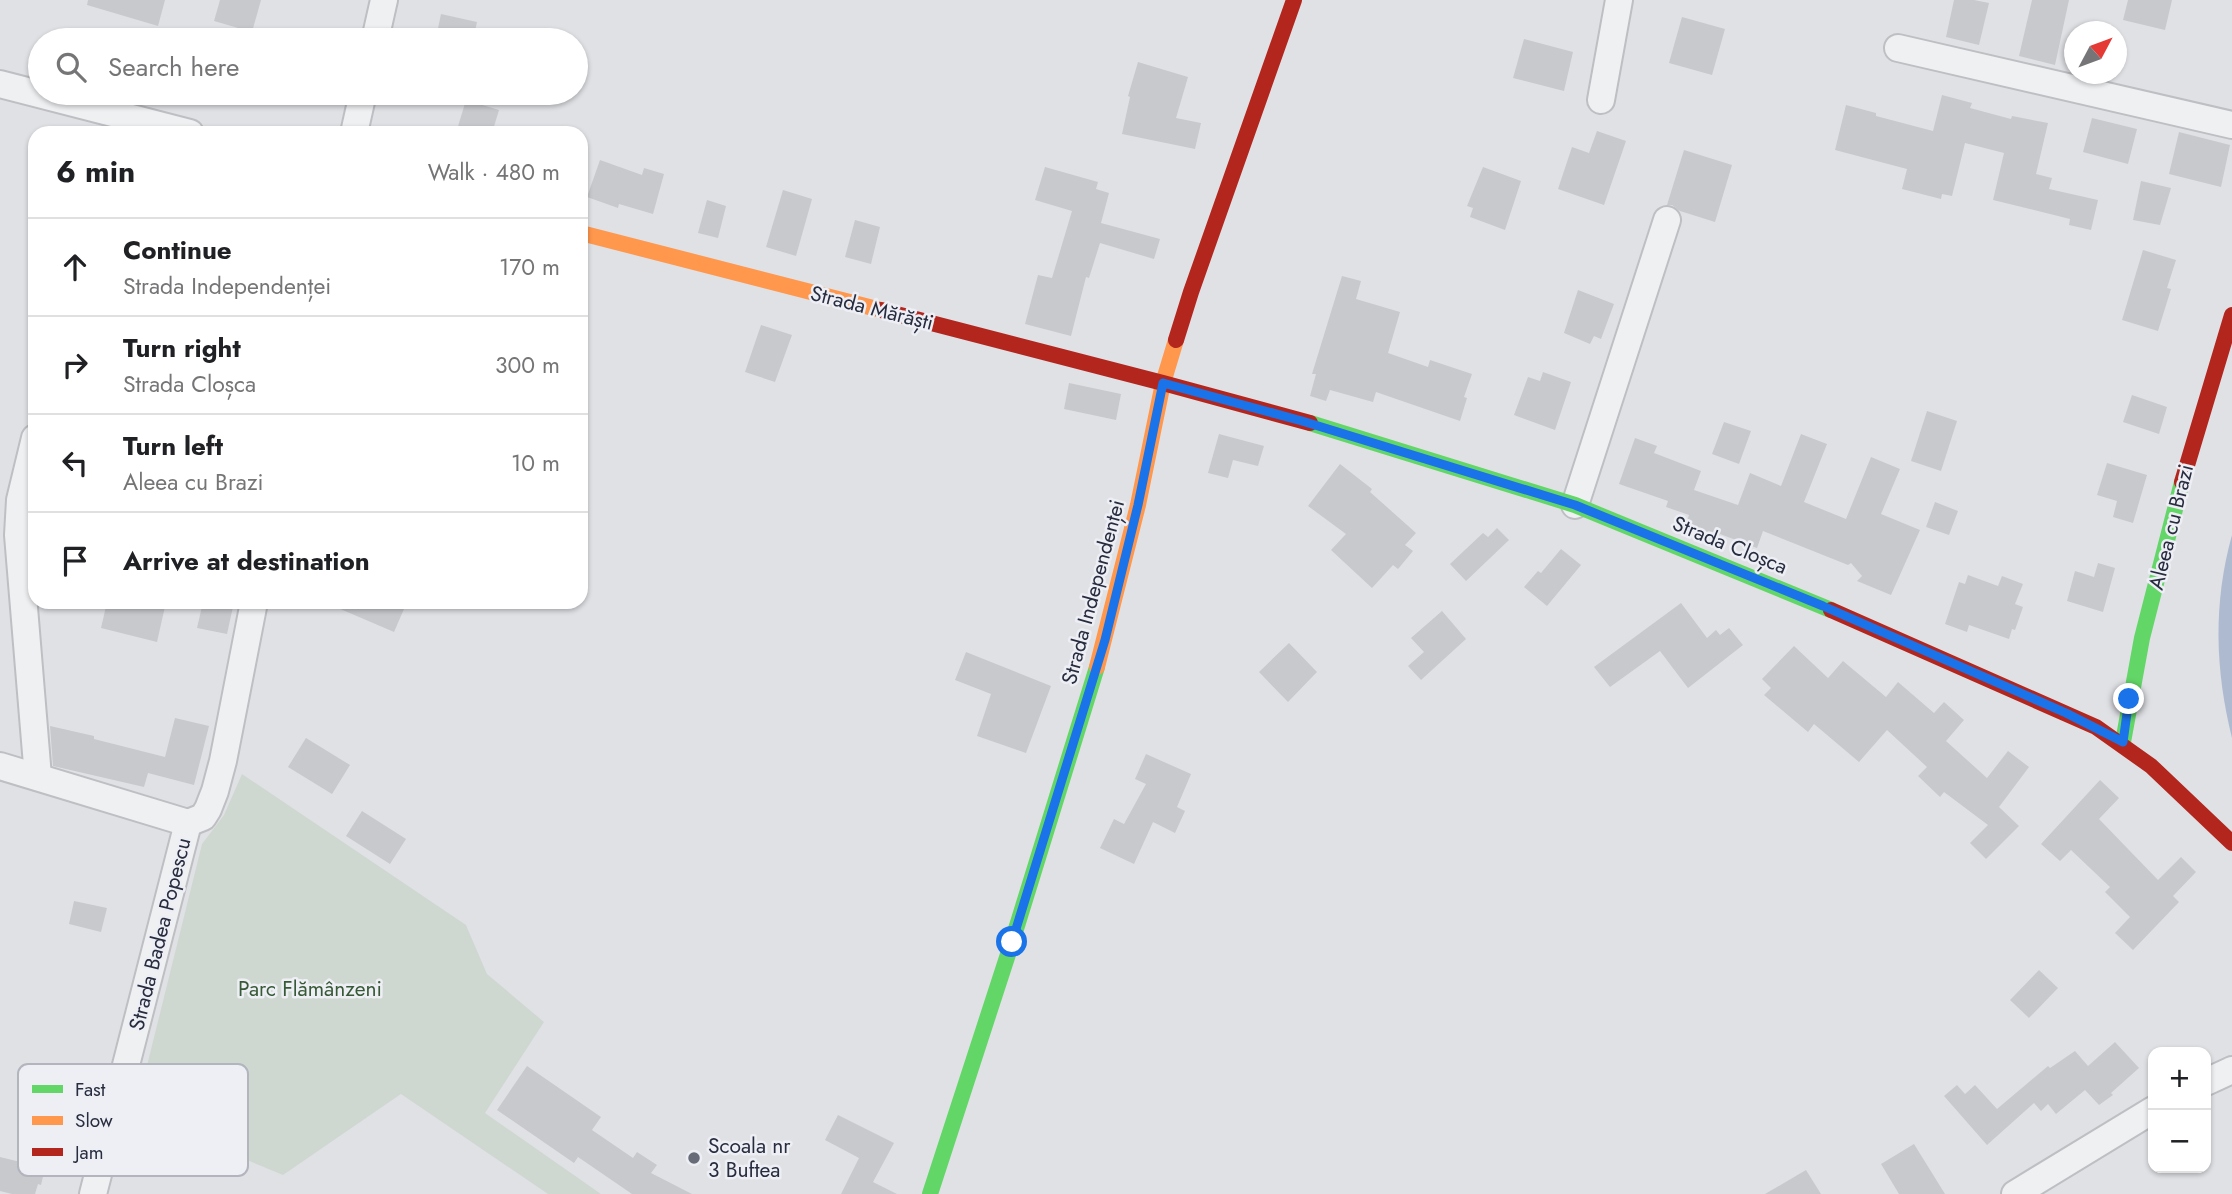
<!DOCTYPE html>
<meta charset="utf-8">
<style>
body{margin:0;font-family:Jost,sans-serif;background:#f2f2f2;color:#202124}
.controls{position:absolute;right:21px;bottom:21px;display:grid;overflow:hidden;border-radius:14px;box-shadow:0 2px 5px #0004}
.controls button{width:63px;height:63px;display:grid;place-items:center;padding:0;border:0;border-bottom:2px solid #e0e0e0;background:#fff;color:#202124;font:35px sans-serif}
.compass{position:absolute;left:2064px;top:21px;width:63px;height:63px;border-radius:50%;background:#fff;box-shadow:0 2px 5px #0004;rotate:49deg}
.stop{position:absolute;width:21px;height:21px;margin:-16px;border:5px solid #1a73e8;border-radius:50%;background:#fff}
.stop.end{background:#1a73e8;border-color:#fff;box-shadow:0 2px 7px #0008}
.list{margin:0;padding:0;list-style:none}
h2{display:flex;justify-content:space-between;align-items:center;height:91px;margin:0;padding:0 28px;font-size:30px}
h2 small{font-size:23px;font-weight:400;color:#757577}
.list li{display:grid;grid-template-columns:46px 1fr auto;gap:21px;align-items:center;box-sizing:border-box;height:98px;padding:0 28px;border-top:2px solid #e0e0e0}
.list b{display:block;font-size:26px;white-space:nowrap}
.list p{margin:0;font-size:23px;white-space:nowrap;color:#757577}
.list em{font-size:23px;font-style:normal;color:#757577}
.icon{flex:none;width:38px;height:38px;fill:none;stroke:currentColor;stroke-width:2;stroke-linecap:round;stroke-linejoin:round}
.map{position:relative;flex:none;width:2232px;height:1194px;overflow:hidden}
.search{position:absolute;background:#fff;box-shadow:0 2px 5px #0004;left:28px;top:28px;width:560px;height:77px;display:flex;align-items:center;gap:18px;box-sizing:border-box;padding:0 24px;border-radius:38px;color:#757577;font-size:26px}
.panel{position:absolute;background:#fff;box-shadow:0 2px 5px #0004;left:28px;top:126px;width:560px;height:483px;border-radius:21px}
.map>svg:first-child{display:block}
.green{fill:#cfd8d0}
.water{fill:#aebad0}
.building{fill:#c8c9cd}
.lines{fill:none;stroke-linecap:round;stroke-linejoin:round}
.street-casing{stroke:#bebfc3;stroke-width:30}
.street{stroke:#eff0f2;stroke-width:26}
.fast{stroke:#63d668;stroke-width:16}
.slow{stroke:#ff974d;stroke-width:16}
.jam{stroke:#b3261e;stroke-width:16}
.route{stroke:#1a73e8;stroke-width:9}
.poi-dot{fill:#686b78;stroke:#edeff5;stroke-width:2.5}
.labels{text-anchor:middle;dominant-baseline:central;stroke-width:5;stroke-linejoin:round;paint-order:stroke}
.street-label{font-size:21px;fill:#272c3e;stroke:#edeff5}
.park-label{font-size:21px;fill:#375935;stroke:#edeff5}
.poi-label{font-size:21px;fill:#272c3e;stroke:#edeff5;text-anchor:start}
.key{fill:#edeff5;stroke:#b2b4be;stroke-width:2}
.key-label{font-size:19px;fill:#272c3e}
</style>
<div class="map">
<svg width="2232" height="1194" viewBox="0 0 2232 1194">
<rect width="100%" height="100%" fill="#e0e1e5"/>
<path class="green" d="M242,774L466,925L487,974L544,1022L485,1113L601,1194H548L401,1094L283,1175L135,1114L202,844L224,815Z"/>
<path class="water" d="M2232,535V738C2215,670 2213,603 2232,535Z"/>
<g class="building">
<path d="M88,0H165L158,26L87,5Z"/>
<path d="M220,0H261L252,32L214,21Z"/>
<path d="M1954,0H1974L1989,3L1979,45L1946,37Z"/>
<path d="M2032,0H2069L2055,65L2019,56Z"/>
<path d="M2128,0H2172L2165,30L2123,20Z"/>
<path d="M441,14L477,22L473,40H446L436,38Z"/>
<path d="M1682,17L1725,29L1712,75L1669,63Z"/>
<path d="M1524,39L1573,52L1564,91L1513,78Z"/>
<path d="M1138,62L1188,77L1176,118L1201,123L1195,149L1122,134L1130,97L1128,96Z"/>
<path d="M1942,95L1972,103L1970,108L2011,119L2012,116L2048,123L2036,174L2052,178L2049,189L2098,200L2091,230L2069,225L2070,219L1993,200L2004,153L1965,143L1952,196L1942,194L1941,199L1902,189L1907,169L1835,150L1846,105L1876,113V116L1933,131Z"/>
<path d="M466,100L499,110L492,133H456Z"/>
<path d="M2092,118L2137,129L2128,164L2083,152Z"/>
<path d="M1597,131L1626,141L1604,205L1558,189L1572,147L1589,153Z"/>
<path d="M2179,132L2230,145L2221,187L2169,174Z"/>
<path d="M1684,150L1732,165L1715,222L1680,211L1672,205H1667Z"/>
<path d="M600,160L642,175L644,168L664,174L653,214L619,204L618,208L587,197Z"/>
<path d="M1045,167L1098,182L1096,189L1109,193L1101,223L1160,239L1154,259L1100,243L1089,278L1086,277L1071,336L1025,324L1038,275L1052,278L1072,211L1035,200Z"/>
<path d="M1483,167L1521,181L1505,230L1470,217L1473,208L1467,206Z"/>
<path d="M2141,181L2171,188L2160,225L2133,220Z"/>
<path d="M783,190L812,199L796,256L766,247Z"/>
<path d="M707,200L726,206L718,238L698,233Z"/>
<path d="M855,220L880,227L871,264L845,257Z"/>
<path d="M2143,250L2176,260L2167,288L2171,289L2158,331L2122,320Z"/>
<path d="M1342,276L1361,281L1356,299L1400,312L1388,353L1428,367L1430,360L1472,374L1464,397L1467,398L1460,421L1376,392L1373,402L1330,390L1326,401L1310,396L1316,374H1312Z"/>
<path d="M1578,290L1614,304L1601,339L1594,336L1590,344L1564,333Z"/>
<path d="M761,325L792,335L775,382L745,372Z"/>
<path d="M1543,372L1571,382L1555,430L1514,415L1528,377L1540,381Z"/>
<path d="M1069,383L1121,394L1116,420L1064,409Z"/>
<path d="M2132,395L2167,407L2159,434L2123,422Z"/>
<path d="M1927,411L1957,421L1941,471L1911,461Z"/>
<path d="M1724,422L1751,431L1739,464L1712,454Z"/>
<path d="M1219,434L1264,446L1258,466L1233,460L1228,478L1208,473Z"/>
<path d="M1801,434L1827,444L1804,502L1846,519L1871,457L1900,469L1881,514L1920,530L1891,595L1857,581L1862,576L1851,563L1848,565L1763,531L1757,548L1720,534L1719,536L1686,524L1689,515L1666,507L1668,501L1619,484L1635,438L1657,446L1654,453L1701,471L1694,490L1738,505L1750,473L1781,486Z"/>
<path d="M2107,463L2147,475L2133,523L2113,517L2117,501L2097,495Z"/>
<path d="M1340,464L1372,489L1370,492L1416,533L1405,545L1413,551L1398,569L1393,565L1372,588L1331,550L1346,534L1308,506Z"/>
<path d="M1935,502L1958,511L1949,535L1926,527Z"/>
<path d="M1497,528L1509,540L1466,581L1450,564L1483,533L1488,537Z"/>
<path d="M1561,549L1581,565L1547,606L1524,587L1538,571L1541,573Z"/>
<path d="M2098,563L2115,568L2103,612L2067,601L2075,571L2094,577Z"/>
<path d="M1968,575L1998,586L2002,576L2023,584L2015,604L2023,607L2015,630L2012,629L2009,639L1969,625L1967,632L1945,624L1959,582L1965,584Z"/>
<path d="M107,602H166L157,642L101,628Z"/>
<path d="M203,602H234L227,634L197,628Z"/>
<path d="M324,602H407L394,632Z"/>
<path d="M1681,603L1707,638L1716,630L1720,635L1729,628L1743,645L1688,688L1660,651L1610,687L1594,667Z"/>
<path d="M1442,611L1466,639L1421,680L1408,666L1424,652L1411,638Z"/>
<path d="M1289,643L1317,672L1288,702L1259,672Z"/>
<path d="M1794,646L1828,678L1843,661L1886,697L1898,682L1934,713L1944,702L1964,720L1946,741L1987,778L2008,751L2029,767L1999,807L2019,826L1986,859L1970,843L1988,825L1944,792L1940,797L1918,776L1927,767L1887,730L1859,762L1814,724L1808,732L1764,695L1771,688L1762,679Z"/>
<path d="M966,652L1051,686L1026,753L977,736L991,694L955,680Z"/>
<path d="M175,718L209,726L194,785L148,773L144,787L53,766L50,726L94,736V739L165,757Z"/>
<path d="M306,738L350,765L332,794L288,767Z"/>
<path d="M1146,754L1191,774L1177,807L1185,811L1175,833L1153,822L1134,864L1100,848L1114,819L1124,824L1146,784L1135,779Z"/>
<path d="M2100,780L2119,798L2099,819L2158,880L2181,857L2196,872L2173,896L2179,902L2133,950L2115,933L2130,917L2105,892L2110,887L2071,850L2060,861L2041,844Z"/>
<path d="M362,811L406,839L390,864L346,836Z"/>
<path d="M74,901L107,908L101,932L69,924Z"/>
<path d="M2039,970L2058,988L2029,1018L2010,1000Z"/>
<path d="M2115,1042L2139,1068L2111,1093L2113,1095L2099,1105L2085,1090L2056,1114L2048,1104L2041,1111L2034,1103L1987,1145L1944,1096L1957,1085L1965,1094L1975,1085L1997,1109L2048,1066L2050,1068L2075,1051L2088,1066Z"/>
<path d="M527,1066L601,1117L592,1130L633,1158L637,1152L657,1165L651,1173L692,1194H632L578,1157L574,1163L497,1110Z"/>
<path d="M838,1115L894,1143L873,1182L897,1194H841L859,1158L825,1140Z"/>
<path d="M1914,1144L1945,1194H1899L1881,1164Z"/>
<path d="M0,1157L45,1168L41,1185L38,1184L35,1194H12L0,1191Z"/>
<path d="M1806,1170L1821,1194H1765Z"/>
</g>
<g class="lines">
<g class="street-casing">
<g id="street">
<path d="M375,40L384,0"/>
<path d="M1898,48L2232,125"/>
<path d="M0,84L190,133"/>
<path d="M1601,100L1619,0"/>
<path d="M354,133L363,93"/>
<path d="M35,438L20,500L18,535L38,777"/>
<path d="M1575,505L1667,220"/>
<path d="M0,766L188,823"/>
<path d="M188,823L203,817L208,809L215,791L223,761L254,602"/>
<path d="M2206,1082L2232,1070"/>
<path d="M93,1194L188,823"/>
<path d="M2015,1194L2153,1110"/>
</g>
</g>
<use href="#street" class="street"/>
<g class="fast">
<path d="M1310,423L1575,505L1831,610"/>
<path d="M2123,742L2142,638L2182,482"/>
<path d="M930,1194L1012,942L1097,667"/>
</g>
<g class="slow">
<path d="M581,233L881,310"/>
<path d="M1097,667L1138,505L1163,383L1176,340"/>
</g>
<g class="jam">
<path d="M881,310L1163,383L1310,423"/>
<path d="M1176,340L1191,292L1294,0"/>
<path d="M2182,482L2232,315"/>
<path d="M1831,610L2096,727L2151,766L2232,843"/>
</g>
</g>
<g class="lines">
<path class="route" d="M1012,942L1105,640L1138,505L1163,383L1302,421L1575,505L1823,606L2066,713L2123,742L2129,699"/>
</g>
<circle class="poi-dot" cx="694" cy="1158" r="7"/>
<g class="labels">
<g class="street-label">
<text transform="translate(872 308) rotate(14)">Strada Mărăști</text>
<text transform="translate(2171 527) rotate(-76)">Aleea cu Brazi</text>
<text transform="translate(1730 545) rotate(22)">Strada Cloșca</text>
<text transform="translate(1093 592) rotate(-75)">Strada Independenței</text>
<text transform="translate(160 934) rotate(-76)">Strada Badea Popescu</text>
</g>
<g class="park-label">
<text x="310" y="989">Parc Flămânzeni</text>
</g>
<g class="poi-label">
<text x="708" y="1146">Scoala nr<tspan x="708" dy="24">3 Buftea</tspan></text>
</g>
</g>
<rect x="18" y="1064" width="230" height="112" rx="10" class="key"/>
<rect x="32" y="1085" width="31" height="8" fill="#63d668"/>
<rect x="32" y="1116" width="31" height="9" fill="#ff974d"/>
<rect x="32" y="1148" width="31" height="8" fill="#b3261e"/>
<g class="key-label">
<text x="75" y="1096">Fast</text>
<text x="75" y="1127">Slow</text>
<text x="75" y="1159">Jam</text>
</g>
</svg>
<div class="controls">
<button>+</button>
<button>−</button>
</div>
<svg class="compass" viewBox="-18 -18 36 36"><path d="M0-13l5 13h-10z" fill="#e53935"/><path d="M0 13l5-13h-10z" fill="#757577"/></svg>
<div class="stop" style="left:1012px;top:942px"></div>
<div class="stop end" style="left:2129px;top:699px"></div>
<div class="search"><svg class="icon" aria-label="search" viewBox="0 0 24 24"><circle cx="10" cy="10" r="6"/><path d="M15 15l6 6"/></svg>Search here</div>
<section class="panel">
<h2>6 min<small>Walk · 480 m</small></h2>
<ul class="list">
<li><svg class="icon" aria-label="ahead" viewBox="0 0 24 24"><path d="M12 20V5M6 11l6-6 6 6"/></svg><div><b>Continue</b><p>Strada Independenței</p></div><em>170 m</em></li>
<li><svg class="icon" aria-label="right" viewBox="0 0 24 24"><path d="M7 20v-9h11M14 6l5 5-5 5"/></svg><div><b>Turn right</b><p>Strada Cloșca</p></div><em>300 m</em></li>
<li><svg class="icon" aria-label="left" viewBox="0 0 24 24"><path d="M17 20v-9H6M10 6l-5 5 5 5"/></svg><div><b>Turn left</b><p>Aleea cu Brazi</p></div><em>10 m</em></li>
<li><svg class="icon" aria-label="arrive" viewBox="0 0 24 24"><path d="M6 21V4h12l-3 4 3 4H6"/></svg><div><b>Arrive at destination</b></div></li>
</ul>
</section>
</div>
